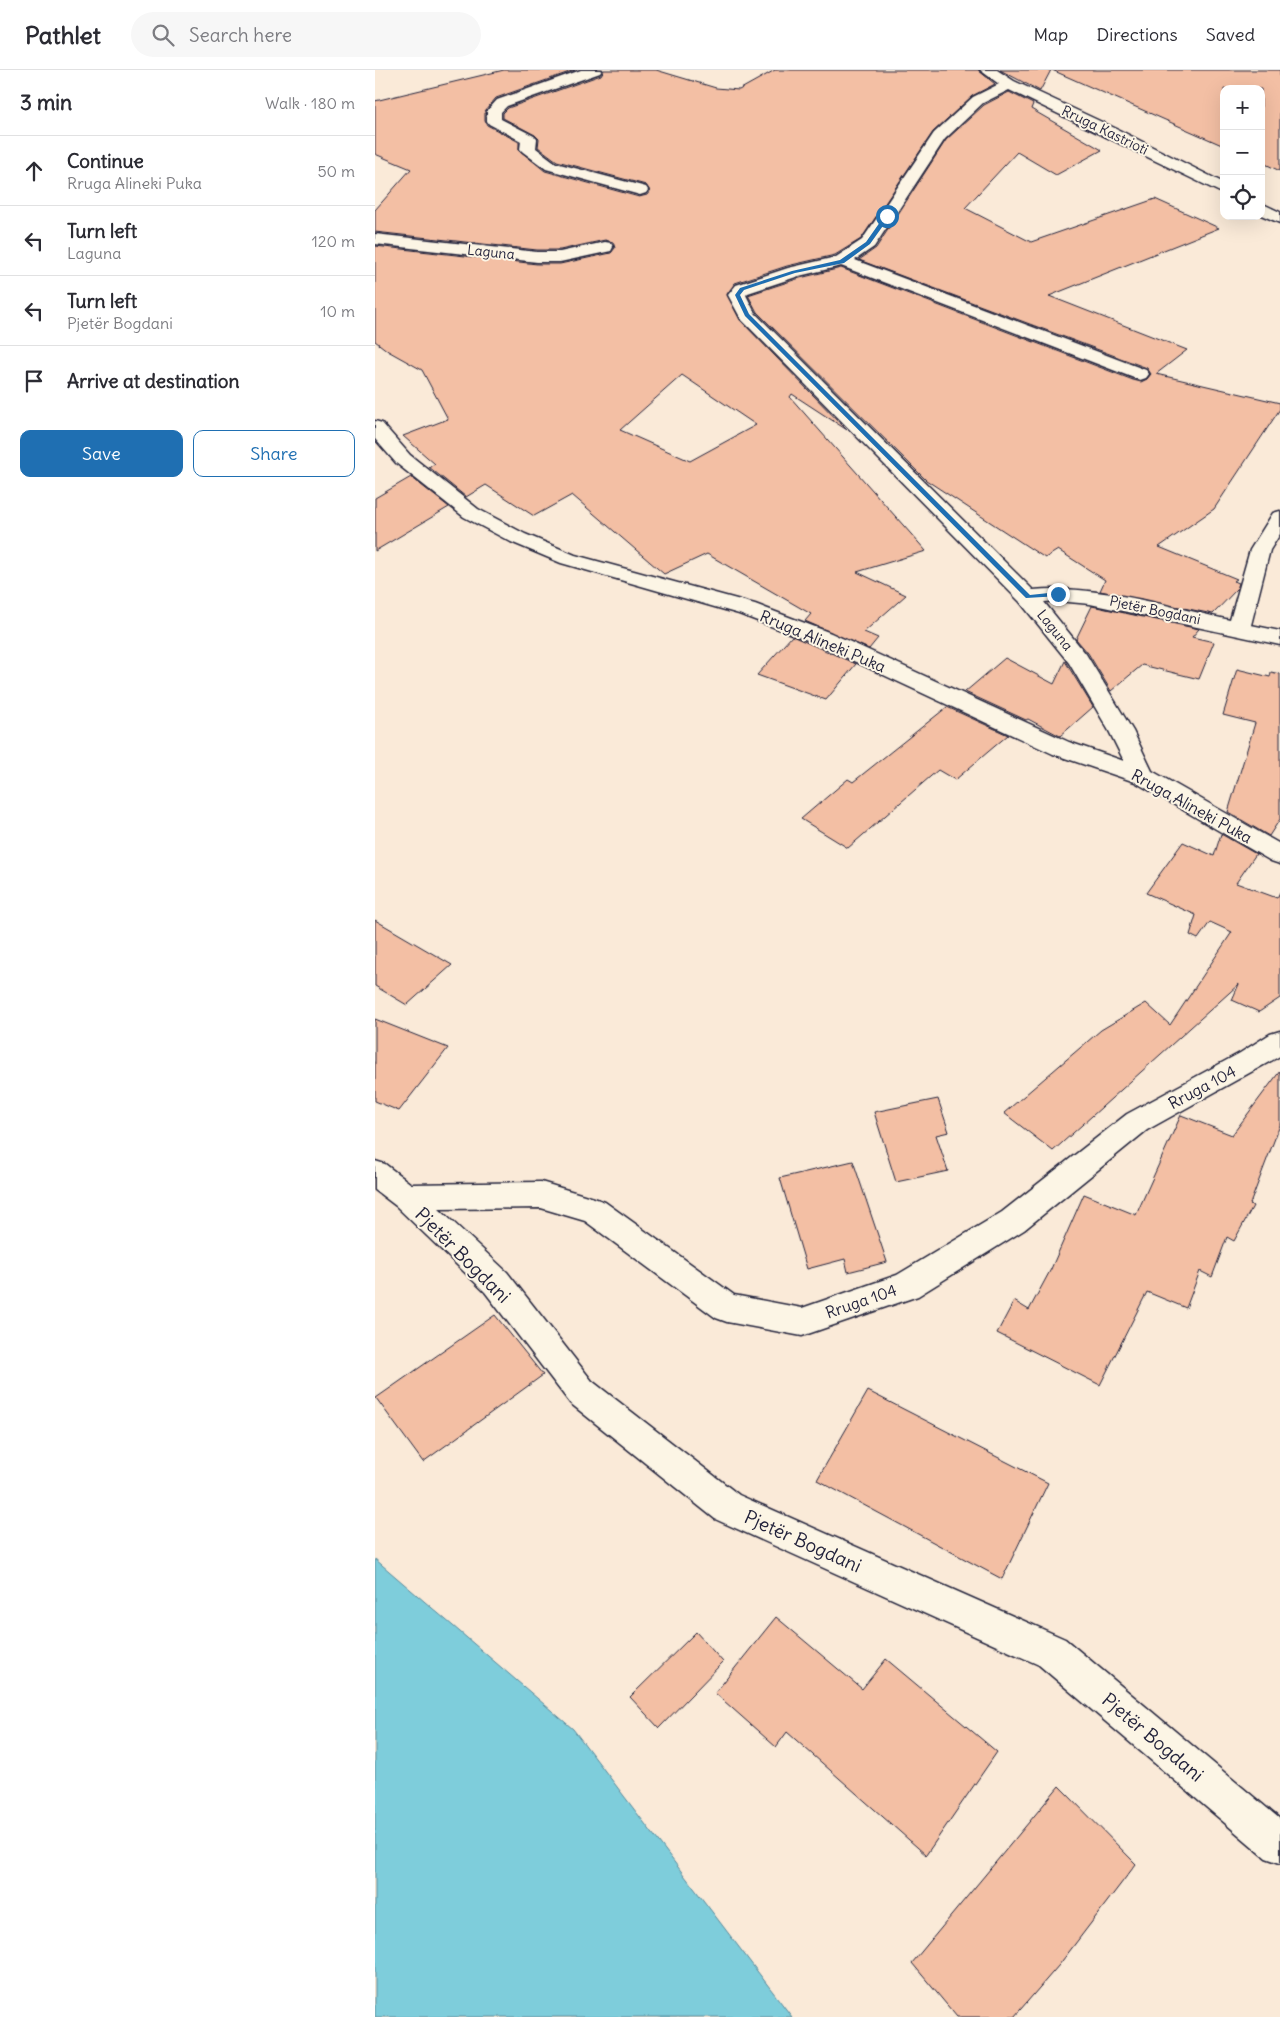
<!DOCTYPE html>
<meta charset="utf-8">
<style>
body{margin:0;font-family:Delius,sans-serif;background:#f7f7f7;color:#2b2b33}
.controls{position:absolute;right:15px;top:15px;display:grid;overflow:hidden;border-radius:10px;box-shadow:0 5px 20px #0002}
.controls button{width:45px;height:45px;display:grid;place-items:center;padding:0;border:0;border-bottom:1px solid #e1e1e2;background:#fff;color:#2b2b33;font:25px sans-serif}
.stop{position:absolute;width:15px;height:15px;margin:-11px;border:4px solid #1f6fb2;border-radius:50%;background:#fff}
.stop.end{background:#1f6fb2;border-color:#fff;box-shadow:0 1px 5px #0008}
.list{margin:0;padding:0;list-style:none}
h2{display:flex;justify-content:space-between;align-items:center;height:65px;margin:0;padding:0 20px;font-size:21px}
h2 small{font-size:16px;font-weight:400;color:#7c7c81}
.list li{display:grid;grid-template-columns:32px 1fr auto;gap:15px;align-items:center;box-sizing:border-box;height:70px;padding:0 20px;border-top:1px solid #e1e1e2}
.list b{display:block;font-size:19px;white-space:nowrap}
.list p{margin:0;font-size:16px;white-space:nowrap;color:#7c7c81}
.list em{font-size:16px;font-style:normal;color:#7c7c81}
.actions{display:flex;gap:10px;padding:15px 20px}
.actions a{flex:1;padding:11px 0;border:1px solid #1f6fb2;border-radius:10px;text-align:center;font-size:18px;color:#1f6fb2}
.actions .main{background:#1f6fb2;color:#fff}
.icon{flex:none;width:28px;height:28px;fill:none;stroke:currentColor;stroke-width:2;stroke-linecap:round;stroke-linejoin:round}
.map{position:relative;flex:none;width:905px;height:1947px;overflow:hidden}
header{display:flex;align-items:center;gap:30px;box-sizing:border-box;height:70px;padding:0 25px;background:#fff;border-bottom:1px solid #e1e1e2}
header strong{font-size:24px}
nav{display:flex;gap:28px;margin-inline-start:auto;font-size:18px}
.search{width:350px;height:45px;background:#f7f7f7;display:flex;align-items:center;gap:12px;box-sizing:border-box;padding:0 18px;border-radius:28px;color:#7c7c81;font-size:19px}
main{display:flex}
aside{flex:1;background:#fff}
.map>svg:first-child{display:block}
.water{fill:#7ecddb;stroke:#59899b}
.building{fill:#f3bfa4;stroke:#22223b;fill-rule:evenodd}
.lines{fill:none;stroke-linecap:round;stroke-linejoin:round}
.minor-casing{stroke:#22223b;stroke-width:3}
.minor{fill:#fcf5e5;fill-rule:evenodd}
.route{fill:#1f6fb2}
.labels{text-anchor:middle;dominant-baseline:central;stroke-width:4;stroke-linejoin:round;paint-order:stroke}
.far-street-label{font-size:14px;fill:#22223b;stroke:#fcf5e5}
.street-label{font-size:16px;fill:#22223b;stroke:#fcf5e5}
.near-street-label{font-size:19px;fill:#22223b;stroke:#fcf5e5}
</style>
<header>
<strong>Pathlet</strong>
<div class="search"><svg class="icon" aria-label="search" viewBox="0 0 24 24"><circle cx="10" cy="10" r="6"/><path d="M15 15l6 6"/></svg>Search here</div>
<nav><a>Map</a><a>Directions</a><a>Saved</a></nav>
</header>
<main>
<aside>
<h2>3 min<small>Walk · 180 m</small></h2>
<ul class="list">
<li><svg class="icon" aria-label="ahead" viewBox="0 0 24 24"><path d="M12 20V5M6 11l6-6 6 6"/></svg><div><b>Continue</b><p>Rruga Alineki Puka</p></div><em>50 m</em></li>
<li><svg class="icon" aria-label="left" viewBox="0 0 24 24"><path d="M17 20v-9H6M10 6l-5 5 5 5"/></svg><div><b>Turn left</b><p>Laguna</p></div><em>120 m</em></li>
<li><svg class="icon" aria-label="left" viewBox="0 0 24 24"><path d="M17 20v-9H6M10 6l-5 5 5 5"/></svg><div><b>Turn left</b><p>Pjetër Bogdani</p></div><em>10 m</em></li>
<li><svg class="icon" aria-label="arrive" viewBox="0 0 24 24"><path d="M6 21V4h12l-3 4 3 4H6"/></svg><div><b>Arrive at destination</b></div></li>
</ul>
<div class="actions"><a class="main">Save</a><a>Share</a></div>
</aside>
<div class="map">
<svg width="905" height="1947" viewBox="0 0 905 1947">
<rect width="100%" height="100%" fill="#faead8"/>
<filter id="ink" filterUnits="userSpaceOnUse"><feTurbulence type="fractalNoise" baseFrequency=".02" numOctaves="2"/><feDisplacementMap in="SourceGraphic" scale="10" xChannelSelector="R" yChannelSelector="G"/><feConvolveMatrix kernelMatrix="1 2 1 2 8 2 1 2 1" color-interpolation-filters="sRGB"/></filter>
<g filter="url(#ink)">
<path class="water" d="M0,1489L198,1659L417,1947H0Z"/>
<g class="building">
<path d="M129,0H200L121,28L110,41V51L112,55L144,72V80L170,101L264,127L272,125L275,121L271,115L182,91L163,77L164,69L160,65L128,48V43L133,38L226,5L229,0H281L341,18L364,20L400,0H603L620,14L597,26L558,62L486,169L460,185L412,196L360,213L352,224L365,250L472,360L417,324L415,327L551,481L482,502L531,525L489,562L503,568L494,579L430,551L436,544L332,484L289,504L197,425L159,446L111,415L91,427L54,397L60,394L28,366L73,349L47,300L13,281L0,271V176L162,194H185L236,183L240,178L238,172L230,170L185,180H162L0,162V140L36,99L0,84V31ZM307,305L381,355L315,391L245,360Z"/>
<path d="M625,0H676L665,21Z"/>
<path d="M677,0H905V101L886,92V19H849V76Z"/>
<path d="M634,22L658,34L656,39L727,80L681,105L642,82L590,138L656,172L780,129L844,158L674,226L812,280L781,304L905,333V339L839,439L784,477L862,509L859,511L864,513L862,519L838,544L725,521L730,510L683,480L670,488L551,410L382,242L373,225L425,208L466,198L758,310L766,312L772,309L776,304L772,298L484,190L501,178L571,70L609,35Z"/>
<path d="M36,407L74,437L0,481V428Z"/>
<path d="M717,536L824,559L817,567L839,572L824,609L767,595L736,621L713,583L701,569Z"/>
<path d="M417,566L481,594L451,630L382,605Z"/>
<path d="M630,588L679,614L690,591L718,637L685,666L653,649L651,650L590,622Z"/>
<path d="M862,599L895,607L896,602L905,604V749L894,766L853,742L880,653L848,645Z"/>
<path d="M572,637L633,665L580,710L563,700L473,778L426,749L473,709L478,712Z"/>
<path d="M846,764L881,784L861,813L902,828L905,822V928L884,942L857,930L864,914L678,1081L629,1043L726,960L771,933L795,955L857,862L835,852L823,869L815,865L821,845L771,823L808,772L839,786Z"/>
<path d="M0,850L77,895L32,935L0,916Z"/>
<path d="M0,949L73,978L24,1041L0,1031Z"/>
<path d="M905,1001V1055L875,1134L878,1136L859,1171L852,1167L837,1207L825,1201L811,1238L772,1222L725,1315L622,1263L639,1231L654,1240L676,1199L709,1124L761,1145L806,1045L857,1065Z"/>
<path d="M563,1029L574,1062L561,1065L573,1101L521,1112L499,1042Z"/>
<path d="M478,1091L512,1192L473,1202L470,1189L432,1199L405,1108Z"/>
<path d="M120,1245L168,1305L48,1392L1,1328Z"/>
<path d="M493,1321L673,1413L627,1509L442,1410Z"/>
<path d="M401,1547L487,1619L511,1589L622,1682L551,1785L412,1662L401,1677L340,1623Z"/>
<path d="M321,1562L348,1592L284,1658L255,1627Z"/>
<path d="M684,1716L761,1794L684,1895L639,1947H582L537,1893Z"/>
</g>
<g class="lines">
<g class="minor-casing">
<g id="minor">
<path d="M206,0H227L225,3L132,36L126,42V49L159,66L162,69L161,78L181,93L271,117L273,120L271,123L265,125L171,99L148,82L145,79L146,71L114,54L112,51V41L122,30Z"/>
<path d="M605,0H622L639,11L744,60L849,113V124L634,20L608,33L570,69L499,177L480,190L771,300L774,304L771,308L765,310L759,308L466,196L424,206L373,223L371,225L380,243L658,520C720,514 794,537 855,550L875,480L898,443L905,441V464L895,480L876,555L905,561V575L715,534L683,531L669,532L711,584L758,661L777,701L905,774V794L896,791L760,712L678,684L440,573L364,544L186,493L136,472L89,447L21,393L0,369V351L7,353L35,385L103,439L150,464L200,485L380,534L456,563L694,672L749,691L734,661L694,593L645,532L366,249L353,225L361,215L413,198L461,187L487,170L559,63L598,27L624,14Z"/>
<path d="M886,133L905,142V153L886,145Z"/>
<path d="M0,164L162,182H185L230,172L236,173L238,177L236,181L185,192H162L0,174Z"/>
<path d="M905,961V986L772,1060L649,1160L543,1226L427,1266L352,1252L341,1248L210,1151L166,1138L64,1139L132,1202L217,1311L364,1425L690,1569L905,1749V1793L891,1788L664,1595L340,1449L195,1333L110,1222L21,1136L0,1120V1091L10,1094L36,1114L166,1112L219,1128L230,1132L359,1225L427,1238L522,1205L627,1142L752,1044L865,983L895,964Z"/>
</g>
</g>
<use href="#minor" class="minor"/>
</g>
</g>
<path class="route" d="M510,145L515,146L495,174L469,193L420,203L369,220L365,225L374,244L655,525L683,522L686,524L685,526L651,528L370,246L360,225L365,218L417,201L465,190L491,172Z"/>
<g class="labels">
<g class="far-street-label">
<text transform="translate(730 60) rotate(26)">Rruga Kastrioti</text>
<text transform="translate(116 182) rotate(6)">Laguna</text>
<text transform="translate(780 540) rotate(12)">Pjetër Bogdani</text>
<text transform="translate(680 560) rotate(51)">Laguna</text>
</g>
<g class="street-label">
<text transform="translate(448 571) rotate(23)">Rruga Alineki Puka</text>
<text transform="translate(817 736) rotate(29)">Rruga Alineki Puka</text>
<text transform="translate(827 1017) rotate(-28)">Rruga 104</text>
<text transform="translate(486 1231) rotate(-19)">Rruga 104</text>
</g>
<g class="near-street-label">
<text transform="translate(88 1185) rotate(45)">Pjetër Bogdani</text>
<text transform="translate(428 1471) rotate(24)">Pjetër Bogdani</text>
<text transform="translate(778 1667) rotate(40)">Pjetër Bogdani</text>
</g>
</g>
</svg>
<div class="controls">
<button>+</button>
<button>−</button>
<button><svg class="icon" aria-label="locate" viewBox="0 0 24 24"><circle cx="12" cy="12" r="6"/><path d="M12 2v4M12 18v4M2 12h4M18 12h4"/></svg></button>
</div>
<div class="stop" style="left:512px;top:146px"></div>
<div class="stop end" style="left:683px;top:524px"></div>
</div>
</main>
